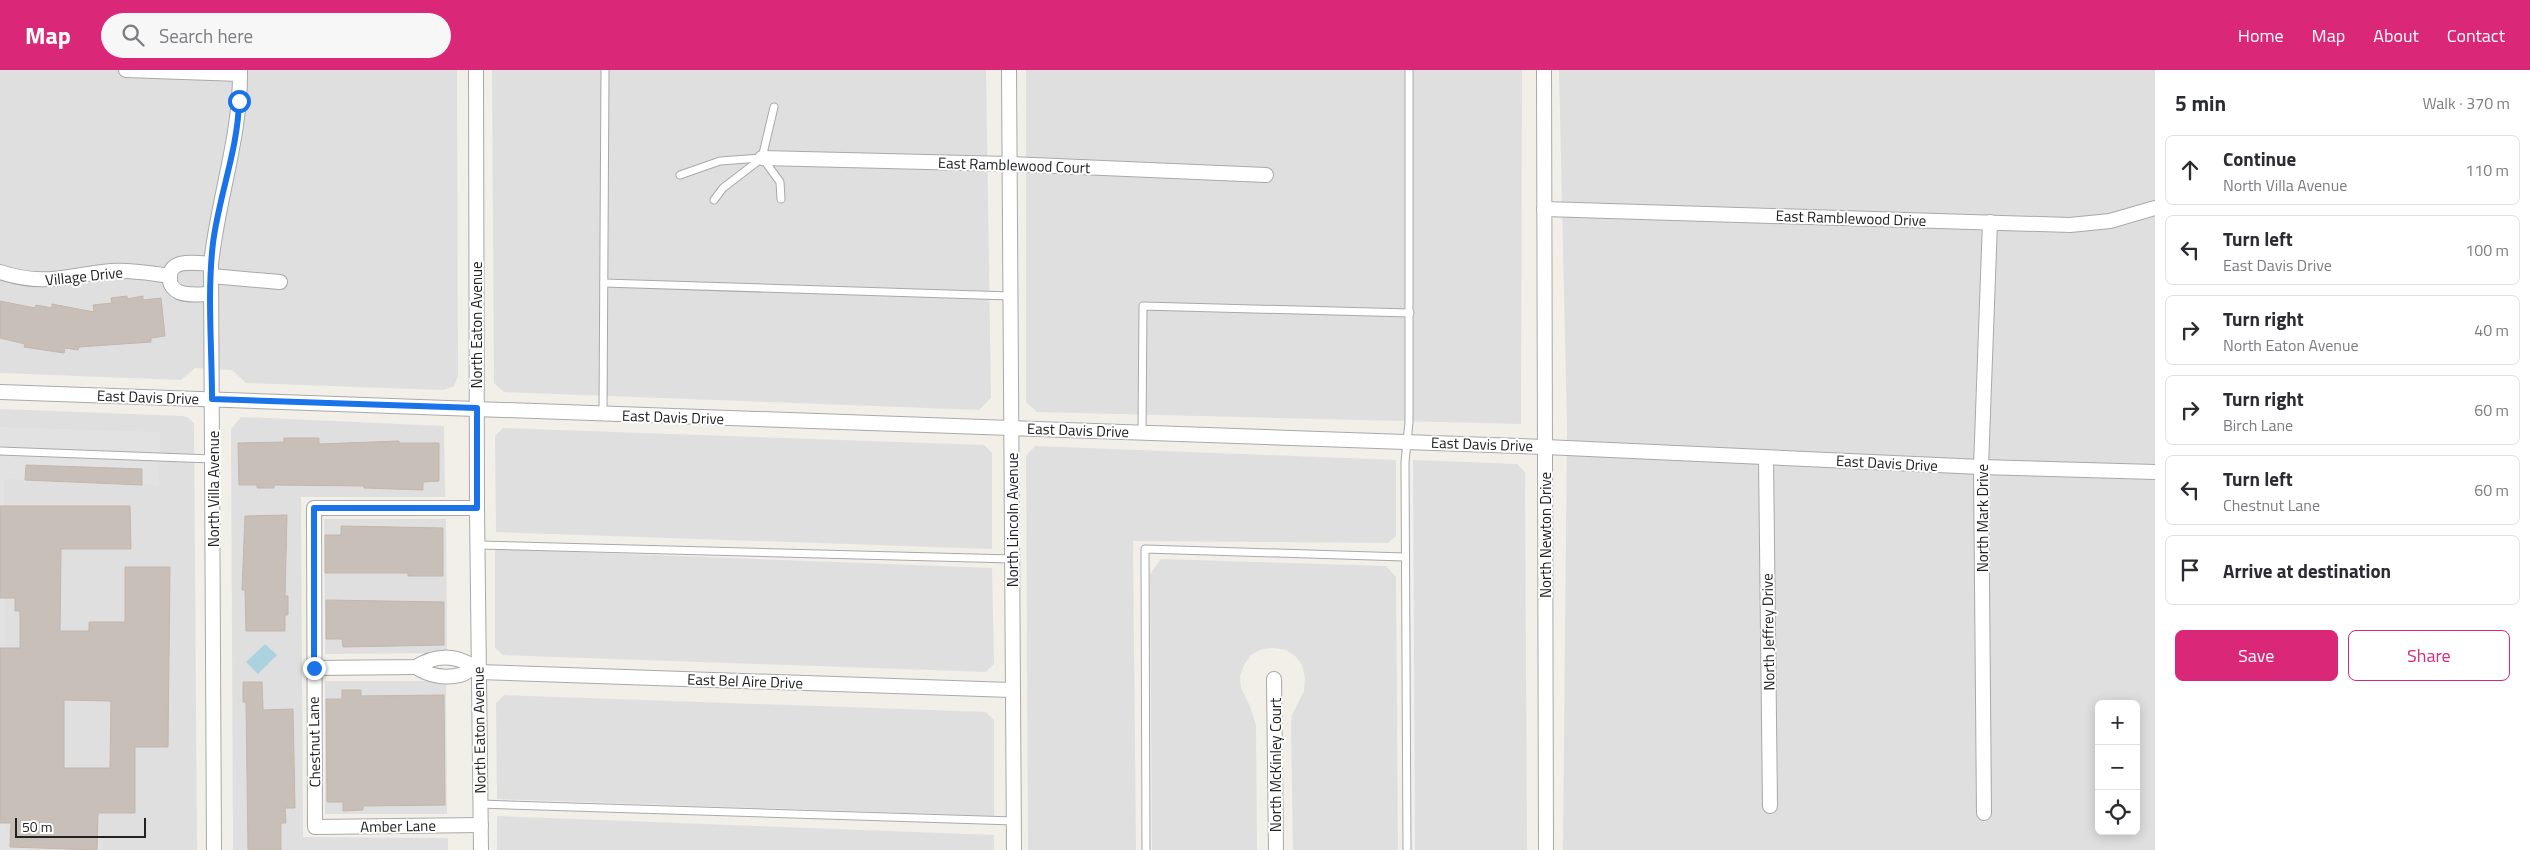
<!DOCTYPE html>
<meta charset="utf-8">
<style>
body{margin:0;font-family:"Titillium Web",sans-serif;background:#f7f7f7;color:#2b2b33}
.controls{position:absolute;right:15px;bottom:15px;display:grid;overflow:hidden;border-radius:8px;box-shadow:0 2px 12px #0003}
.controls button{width:45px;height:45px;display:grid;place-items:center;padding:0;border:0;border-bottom:1px solid #e1e1e2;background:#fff;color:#2b2b33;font:25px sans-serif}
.scale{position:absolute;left:15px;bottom:12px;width:131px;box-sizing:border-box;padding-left:5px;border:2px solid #222;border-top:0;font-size:14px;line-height:18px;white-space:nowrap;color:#222;-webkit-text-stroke:4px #fff;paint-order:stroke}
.stop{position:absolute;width:15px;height:15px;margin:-11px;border:4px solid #1a73e8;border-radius:50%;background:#fff}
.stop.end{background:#1a73e8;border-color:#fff;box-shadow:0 1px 5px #0008}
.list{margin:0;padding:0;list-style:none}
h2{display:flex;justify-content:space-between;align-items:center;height:65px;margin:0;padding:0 20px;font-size:21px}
h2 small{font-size:16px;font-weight:400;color:#7c7c81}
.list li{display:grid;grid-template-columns:32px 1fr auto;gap:15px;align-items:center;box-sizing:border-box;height:70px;margin:0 10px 10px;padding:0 10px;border:1px solid #e1e1e2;border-radius:8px}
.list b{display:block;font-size:19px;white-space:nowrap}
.list p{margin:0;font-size:16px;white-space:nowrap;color:#7c7c81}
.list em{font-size:16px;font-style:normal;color:#7c7c81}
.actions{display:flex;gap:10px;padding:15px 20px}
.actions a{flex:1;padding:11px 0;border:1px solid #db2777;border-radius:8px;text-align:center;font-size:18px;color:#db2777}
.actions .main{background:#db2777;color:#fff}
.icon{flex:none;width:28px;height:28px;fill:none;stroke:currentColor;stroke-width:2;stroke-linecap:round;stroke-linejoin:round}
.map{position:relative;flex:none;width:2155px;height:780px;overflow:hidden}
header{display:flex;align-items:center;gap:30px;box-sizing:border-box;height:70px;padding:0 25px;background:#db2777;color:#fff}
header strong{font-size:24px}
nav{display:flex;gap:28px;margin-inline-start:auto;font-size:18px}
.search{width:350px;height:45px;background:#f7f7f7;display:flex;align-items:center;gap:12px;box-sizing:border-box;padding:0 18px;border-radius:28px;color:#7c7c81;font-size:19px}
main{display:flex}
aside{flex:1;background:#fff}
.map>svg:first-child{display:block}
.residential{fill:#e0dfdf;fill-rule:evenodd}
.parking{fill:#e2e2e2}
.water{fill:#aad3df}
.building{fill:#c7bfb8;stroke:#c4b6ab;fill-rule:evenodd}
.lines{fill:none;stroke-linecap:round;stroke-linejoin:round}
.lane-casing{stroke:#a9a9a9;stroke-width:9}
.street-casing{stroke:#a9a9a9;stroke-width:16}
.lane{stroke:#fff;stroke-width:7}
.street{stroke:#fff;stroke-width:14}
.route{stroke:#1a73e8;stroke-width:6}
.labels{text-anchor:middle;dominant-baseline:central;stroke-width:4;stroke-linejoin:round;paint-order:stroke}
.street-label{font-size:15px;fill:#222;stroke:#fff}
</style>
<header>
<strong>Map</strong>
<div class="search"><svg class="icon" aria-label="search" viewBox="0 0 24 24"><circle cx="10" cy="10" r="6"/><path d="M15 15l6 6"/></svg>Search here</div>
<nav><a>Home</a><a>Map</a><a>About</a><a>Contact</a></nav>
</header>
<main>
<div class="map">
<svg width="2155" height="780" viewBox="0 0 2155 780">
<rect width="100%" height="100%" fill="#f2efe9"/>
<g class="residential">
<path d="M0,0H457L458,306L454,316L443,320L246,313L232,300L195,298L181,310L0,303Z"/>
<path d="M492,0H986L991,328L979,340L504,322L494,313Z"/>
<path d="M1026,0H1522L1521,354L1037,342L1026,332Z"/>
<path d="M1559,0H2155V780H1563L1567,356ZM2099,634H2136V761H2099Z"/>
<path d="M0,339L182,346L187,347L194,353L197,780H0Z"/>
<path d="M241,347L444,356L445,427H301L303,767L448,768V780H233L231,359Z"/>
<path d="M503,358L984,375L992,383V479L496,462L495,366Z"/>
<path d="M1035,376L1396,390V466L1388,473L1133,471L1136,780H1028L1026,386Z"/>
<path d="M1413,390L1517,394L1525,402L1527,780H1415Z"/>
<path d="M324,449H446L447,583L325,584Z"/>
<path d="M495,479L992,498L994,594L986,602L503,585L495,578Z"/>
<path d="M1161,489L1386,496L1396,507L1398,780H1293L1291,654L1292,645L1304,621L1305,608L1302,595L1295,586L1286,580L1274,578L1262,579L1251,585L1244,595L1240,606L1241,618L1250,636L1256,655L1257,780H1152L1150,504Z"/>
<path d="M325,611H446L447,744H325Z"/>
<path d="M504,625L986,642L994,650V746L497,729L496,633Z"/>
<path d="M497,746L994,765V780H497Z"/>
</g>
<path class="parking" d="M0,357L160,362L159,415L4,409L6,762L102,765L103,780H0Z"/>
<path class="water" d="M265,574L277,585L258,604L246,592Z"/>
<g class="building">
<path d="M127,226V229L143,226V230L161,228L165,266L151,268V272L79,277L78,280L65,278L64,283L24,277L25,274L0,268V231L35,238L36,235L52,238V234L94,242L93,235L112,233L111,228Z"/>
<path d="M284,368H319V374L399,371V373H439V411L423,412V420L364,418V416L274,415V418H257V415H239L238,373L284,372Z"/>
<path d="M26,395L142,399V415L25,410Z"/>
<path d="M0,436H130L131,479H61L60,561H89V552H125V497H170L168,677H135V743H98L97,780L10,777L11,753H0V578H20V541H15V528H0ZM64,630L111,631L110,698H64Z"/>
<path d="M287,445L285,526H288V545H285V561H246L245,520H242L245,446Z"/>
<path d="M341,456L443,458V506H408V503H325V465H341Z"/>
<path d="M326,530L444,532V575L343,577L342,569H326Z"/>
<path d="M243,612H262L263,640L293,639L295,738H285L286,753H281V780H248L246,632H243Z"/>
<path d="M342,620H361V626L444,625L445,735L363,736V740L343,741V732H327L326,629H342Z"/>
</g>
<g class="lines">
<g class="lane-casing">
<g id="lane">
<path d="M764,90L780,112L781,129"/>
<path d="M680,105L720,91L761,88"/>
<path d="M714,130L723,118L762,88L774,37"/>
<path d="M604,213L1010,226"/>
<path d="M603,344L605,0"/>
<path d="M1142,362L1143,236L1410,243"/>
<path d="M0,381L212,389"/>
<path d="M479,475L1012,489"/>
<path d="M480,734L1014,751"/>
<path d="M1146,780L1145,479L1404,487"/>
<path d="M1407,780L1405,392L1409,352V0"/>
</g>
</g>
<g class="street-casing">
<g id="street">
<path d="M126,0L240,4"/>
<path d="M476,0L477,438L481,780"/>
<path d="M1009,0L1014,780"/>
<path d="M1544,0L1546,780"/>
<path d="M762,88L1009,94L1266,105"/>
<path d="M1544,139L2070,155L2110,151L2155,138"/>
<path d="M0,202C45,217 67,205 111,201C131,200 150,203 170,206"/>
<path d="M211,206L280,212"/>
<path d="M211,224C201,224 187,226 179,222C174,220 170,215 170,210C167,187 198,193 211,194"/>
<path d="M0,322L1545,377L1981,397L2155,402"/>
<path d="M1766,388L1770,736"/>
<path d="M477,438H314L315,757L481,755"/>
<path d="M416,597C428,605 444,609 460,605C467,604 470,597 478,597"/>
<path d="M314,598L416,597C434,585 456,584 473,597"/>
<path d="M478,602L1011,620"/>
<path d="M1274,609L1276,780"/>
<path d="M1984,743L1981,397L1990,152"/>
<path d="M214,780L211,194C218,128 241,66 240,0"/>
</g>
</g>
<use href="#lane" class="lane"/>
<use href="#street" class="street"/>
</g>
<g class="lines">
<path class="route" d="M239,31C238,80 219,125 213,173C207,224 212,278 212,329L477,338V438H314V598"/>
</g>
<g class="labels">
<g class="street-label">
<text transform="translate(1014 95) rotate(2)">East Ramblewood Court</text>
<text transform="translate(1851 148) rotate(2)">East Ramblewood Drive</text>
<text transform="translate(84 206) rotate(-6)">Village Drive</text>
<text transform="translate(476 255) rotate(-90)">North Eaton Avenue</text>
<text transform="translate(148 327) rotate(2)">East Davis Drive</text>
<text transform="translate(673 347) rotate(2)">East Davis Drive</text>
<text transform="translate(1078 360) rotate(2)">East Davis Drive</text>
<text transform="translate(1482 374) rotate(2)">East Davis Drive</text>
<text transform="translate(1887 393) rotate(3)">East Davis Drive</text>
<text transform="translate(213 419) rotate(-90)">North Villa Avenue</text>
<text transform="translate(1982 448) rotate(-90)">North Mark Drive</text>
<text transform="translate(1012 450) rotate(-90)">North Lincoln Avenue</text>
<text transform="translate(1545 465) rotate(-90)">North Newton Drive</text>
<text transform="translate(1768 562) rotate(-91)">North Jeffrey Drive</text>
<text transform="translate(745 611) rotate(2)">East Bel Aire Drive</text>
<text transform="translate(479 660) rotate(-91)">North Eaton Avenue</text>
<text transform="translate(314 672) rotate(-91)">Chestnut Lane</text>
<text transform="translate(1275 695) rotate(-90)">North McKinley Court</text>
<text transform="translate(398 756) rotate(-1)">Amber Lane</text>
</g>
</g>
</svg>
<div class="controls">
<button>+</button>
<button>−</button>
<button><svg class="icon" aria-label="locate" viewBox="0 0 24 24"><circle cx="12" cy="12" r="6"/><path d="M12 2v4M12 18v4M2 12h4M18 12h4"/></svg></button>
</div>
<div class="scale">50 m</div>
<div class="stop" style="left:239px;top:31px"></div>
<div class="stop end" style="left:314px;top:598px"></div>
</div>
<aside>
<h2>5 min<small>Walk · 370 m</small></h2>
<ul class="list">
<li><svg class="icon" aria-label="ahead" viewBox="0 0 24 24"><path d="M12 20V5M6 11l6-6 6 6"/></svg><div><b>Continue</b><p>North Villa Avenue</p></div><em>110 m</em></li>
<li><svg class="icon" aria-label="left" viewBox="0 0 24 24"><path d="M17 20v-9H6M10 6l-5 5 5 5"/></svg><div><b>Turn left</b><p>East Davis Drive</p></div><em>100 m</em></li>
<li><svg class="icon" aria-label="right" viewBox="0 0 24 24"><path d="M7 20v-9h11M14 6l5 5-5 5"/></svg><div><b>Turn right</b><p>North Eaton Avenue</p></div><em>40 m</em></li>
<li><svg class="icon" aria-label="right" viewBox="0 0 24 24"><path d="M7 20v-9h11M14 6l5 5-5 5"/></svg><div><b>Turn right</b><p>Birch Lane</p></div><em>60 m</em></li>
<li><svg class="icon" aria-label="left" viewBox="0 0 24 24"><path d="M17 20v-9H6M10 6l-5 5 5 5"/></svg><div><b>Turn left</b><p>Chestnut Lane</p></div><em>60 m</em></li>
<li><svg class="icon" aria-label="arrive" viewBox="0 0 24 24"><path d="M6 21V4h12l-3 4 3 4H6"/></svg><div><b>Arrive at destination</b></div></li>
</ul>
<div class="actions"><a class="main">Save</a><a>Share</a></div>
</aside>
</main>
